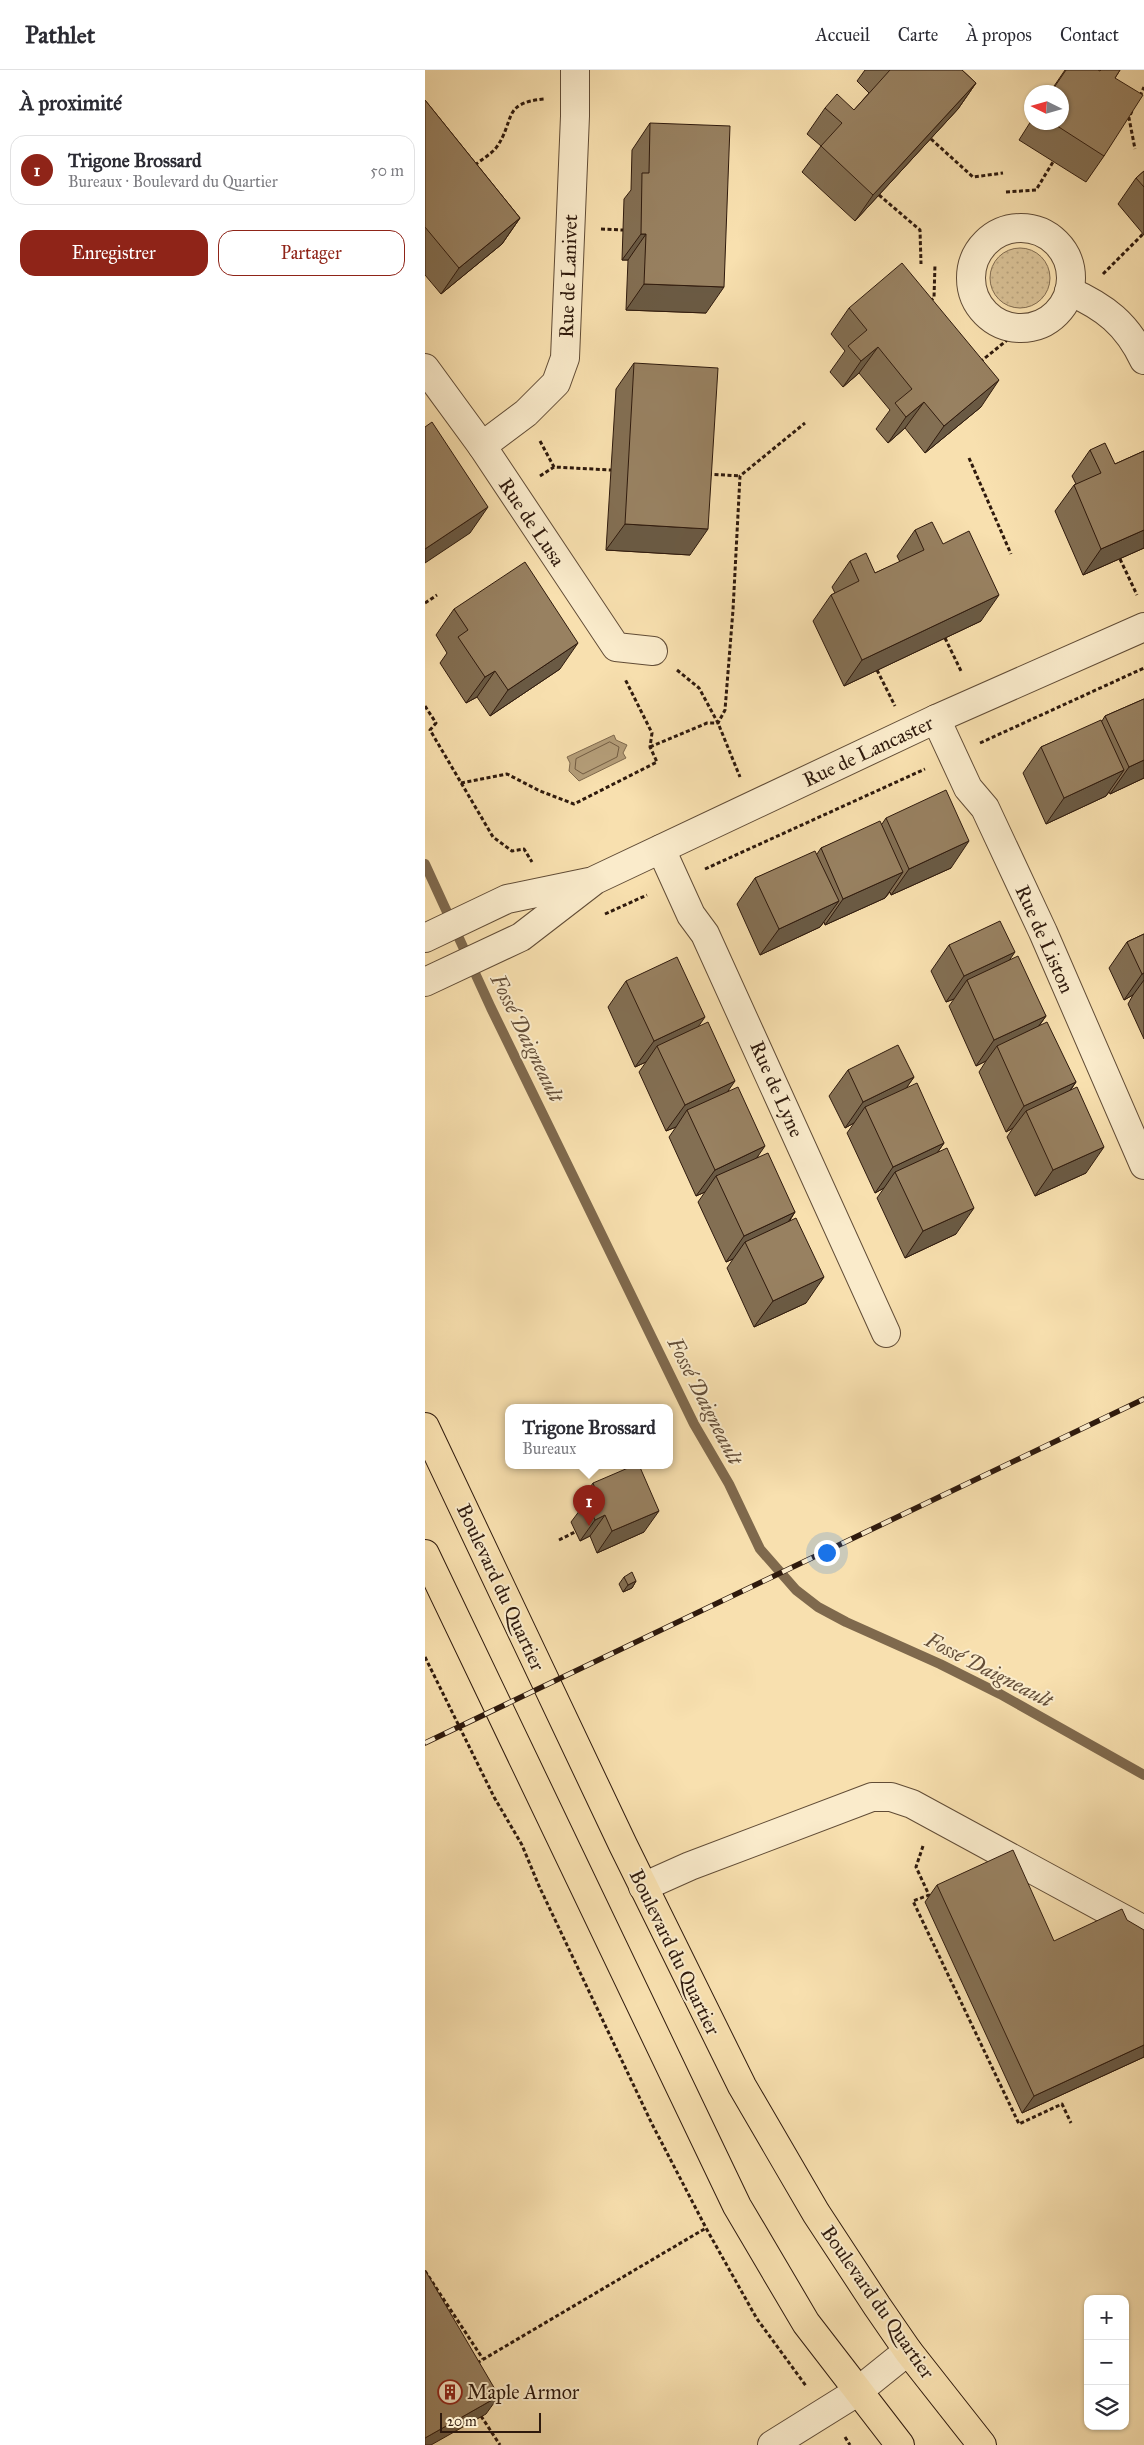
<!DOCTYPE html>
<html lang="fr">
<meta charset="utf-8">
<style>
body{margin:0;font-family:"IM FELL Great Primer",serif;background:#f2f2f3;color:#2b2b33}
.controls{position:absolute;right:15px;bottom:15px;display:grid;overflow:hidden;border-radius:10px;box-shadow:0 1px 4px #0004}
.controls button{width:45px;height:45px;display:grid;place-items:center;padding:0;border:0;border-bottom:1px solid #e1e1e2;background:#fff;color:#2b2b33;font:25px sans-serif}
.compass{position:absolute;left:599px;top:15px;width:45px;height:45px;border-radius:50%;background:#fff;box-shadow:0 1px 4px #0004;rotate:275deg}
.scale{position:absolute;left:15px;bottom:12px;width:101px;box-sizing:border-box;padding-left:5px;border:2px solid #2f1a0d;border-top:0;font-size:14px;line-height:18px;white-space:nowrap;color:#2f1a0d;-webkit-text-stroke:4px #faebcb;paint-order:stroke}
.you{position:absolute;left:401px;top:1482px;width:18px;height:18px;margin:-12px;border:4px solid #fff;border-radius:50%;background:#1a73e8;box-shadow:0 0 0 8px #1a73e833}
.badge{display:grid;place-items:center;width:32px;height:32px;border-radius:50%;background:#8f2418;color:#fff;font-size:16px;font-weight:700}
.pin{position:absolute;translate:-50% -41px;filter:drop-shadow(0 1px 2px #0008)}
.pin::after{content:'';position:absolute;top:26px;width:18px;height:15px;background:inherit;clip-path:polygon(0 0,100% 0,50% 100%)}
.popup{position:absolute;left:80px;top:1334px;width:168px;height:65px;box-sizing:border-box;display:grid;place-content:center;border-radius:10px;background:#fff;filter:drop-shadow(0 1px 4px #0005);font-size:16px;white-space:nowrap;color:#7c7c81}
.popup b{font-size:19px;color:#2b2b33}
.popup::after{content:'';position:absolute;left:50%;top:100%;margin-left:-10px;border:10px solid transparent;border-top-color:#fff}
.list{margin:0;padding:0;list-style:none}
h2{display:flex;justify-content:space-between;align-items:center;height:65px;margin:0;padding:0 20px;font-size:21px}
h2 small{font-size:16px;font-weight:400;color:#7c7c81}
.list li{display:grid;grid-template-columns:32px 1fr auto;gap:15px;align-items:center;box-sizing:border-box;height:70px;margin:0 10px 10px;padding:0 10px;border:1px solid #e1e1e2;border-radius:15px}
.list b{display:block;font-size:19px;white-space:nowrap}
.list p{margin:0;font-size:16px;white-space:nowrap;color:#7c7c81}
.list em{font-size:16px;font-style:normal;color:#7c7c81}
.actions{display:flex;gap:10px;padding:15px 20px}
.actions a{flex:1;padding:11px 0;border:1px solid #8f2418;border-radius:15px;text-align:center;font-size:18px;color:#8f2418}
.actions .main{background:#8f2418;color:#fff}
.icon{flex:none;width:28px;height:28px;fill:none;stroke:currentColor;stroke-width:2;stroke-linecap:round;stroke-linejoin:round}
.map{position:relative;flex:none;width:719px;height:2375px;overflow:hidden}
header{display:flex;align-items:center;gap:30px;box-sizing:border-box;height:70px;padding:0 25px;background:#fff;border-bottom:1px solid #e1e1e2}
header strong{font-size:24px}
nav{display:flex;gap:28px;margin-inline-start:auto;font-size:18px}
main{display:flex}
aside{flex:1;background:#fff}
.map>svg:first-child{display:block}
.grass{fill:url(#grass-dots);stroke:#826c50}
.water{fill:#b49d78;stroke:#7f694d}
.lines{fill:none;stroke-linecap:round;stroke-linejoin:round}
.shore{stroke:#725c42;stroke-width:1}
.stream{stroke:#7f694d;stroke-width:10}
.minor-casing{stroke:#614c36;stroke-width:30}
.major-casing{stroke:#2f1a0d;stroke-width:30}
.path{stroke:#2f1a0d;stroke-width:3;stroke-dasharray:4 2.5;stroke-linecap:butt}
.minor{stroke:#faebcb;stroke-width:28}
.major{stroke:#f8e0af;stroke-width:28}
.rail-casing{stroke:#2f1a0d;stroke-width:5.5}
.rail{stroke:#faebcb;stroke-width:4;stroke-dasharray:11;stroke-linecap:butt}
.wall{fill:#836f53;stroke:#2f1a0d}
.shaded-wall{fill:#6a5a44;stroke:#2f1a0d}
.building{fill:#988161;stroke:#2f1a0d}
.labels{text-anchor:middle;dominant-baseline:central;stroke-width:4;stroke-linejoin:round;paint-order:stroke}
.street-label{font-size:20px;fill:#2f1a0d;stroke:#faebcb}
.poi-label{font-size:20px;fill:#2f1a0d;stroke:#faebcb;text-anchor:start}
.water-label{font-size:21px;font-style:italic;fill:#644e38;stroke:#faebcb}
</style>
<header>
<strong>Pathlet</strong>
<nav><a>Accueil</a><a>Carte</a><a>À propos</a><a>Contact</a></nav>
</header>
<main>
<aside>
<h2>À proximité<small></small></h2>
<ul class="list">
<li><span class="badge">1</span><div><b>Trigone Brossard</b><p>Bureaux · Boulevard du Quartier</p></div><em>50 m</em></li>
</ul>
<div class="actions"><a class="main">Enregistrer</a><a>Partager</a></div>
</aside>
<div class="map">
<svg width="719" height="2375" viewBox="0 0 719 2375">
<defs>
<pattern id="grass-dots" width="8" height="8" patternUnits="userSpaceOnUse" patternTransform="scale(1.25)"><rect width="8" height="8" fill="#d6be93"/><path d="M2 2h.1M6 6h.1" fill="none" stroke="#b8a37e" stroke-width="1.8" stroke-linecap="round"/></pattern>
</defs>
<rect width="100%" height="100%" fill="#f8e0af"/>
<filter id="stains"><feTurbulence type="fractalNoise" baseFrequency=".004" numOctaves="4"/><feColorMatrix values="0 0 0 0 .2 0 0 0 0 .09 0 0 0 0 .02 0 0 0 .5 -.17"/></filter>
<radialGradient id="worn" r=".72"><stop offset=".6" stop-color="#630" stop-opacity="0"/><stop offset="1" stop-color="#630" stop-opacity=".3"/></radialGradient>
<circle class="grass" cx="595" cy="208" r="30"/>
<path class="water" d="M189,665L191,670L202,675L198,683L201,688L154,711L144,701L145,693L142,687Z"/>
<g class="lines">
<path class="shore" d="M185,672L194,677L192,687L158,704L150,699L151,689Z"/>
<path class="stream" d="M0,794L66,938L269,1354L304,1414L335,1479L371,1520L393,1537L421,1552L515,1594L575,1624L719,1705"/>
<g class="minor-casing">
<g id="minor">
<circle cx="596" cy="208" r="50"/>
<path d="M644,221C680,237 702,254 719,290"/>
<path d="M0,298L57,376L191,577L228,581"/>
<path d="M57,376L101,343L131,313L140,288L150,46V0"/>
<path d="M511,649L543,718L560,738L618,862L719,1095"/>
<path d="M236,779L266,845L280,864L461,1263"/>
<path d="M0,868L82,829L164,812"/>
<path d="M0,912L96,867L170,810L511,649L719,557"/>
<path d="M218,1817L265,1796L447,1727H466L487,1734L719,1860"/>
<path d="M347,2375L432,2322L483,2281"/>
</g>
</g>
<g class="major-casing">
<g id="major">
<path d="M0,1357L198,1775L317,2016L391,2143L452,2236L483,2281L557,2375"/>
<path d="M0,1484L312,2136L381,2253L475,2375"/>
</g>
</g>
<g class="path">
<path d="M715,26L719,17"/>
<path d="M707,41L704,48L710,79"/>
<path d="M506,69L548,107L578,103"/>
<path d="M50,95C56,90 66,84 71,78C91,50 76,33 119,29"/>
<path d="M581,122L611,120L628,92"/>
<path d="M454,125L495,160L496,194"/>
<path d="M176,159L198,160"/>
<path d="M678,204L718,164"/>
<path d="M505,231L509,228L510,194"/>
<path d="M555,292L581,271L584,257"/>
<path d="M115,371L129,397"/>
<path d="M544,388L586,484"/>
<path d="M283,404L315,406"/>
<path d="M115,406L129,397L186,400"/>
<path d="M695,489L712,525"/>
<path d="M0,533L12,525"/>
<path d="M520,568L537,603"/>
<path d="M252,600L274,618L293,653L315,707"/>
<path d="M452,600L470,636"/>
<path d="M0,636L11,653L5,660L68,767L87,781L99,779L107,792"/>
<path d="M555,673L719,598"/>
<path d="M225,677L282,653H293L300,640L308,540L315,406L380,353"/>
<path d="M36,713L82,704L115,721L149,734L232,692L225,677L227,663L200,609"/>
<path d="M280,799L500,699"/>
<path d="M180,844L222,825"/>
<path d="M134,1470L150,1462"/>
<path d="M0,1587L69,1727L97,1775L114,1816L227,2054L281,2158L332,2249L381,2316"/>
<path d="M498,1776L491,1797L504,1825L488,1831L594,2054L637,2034L646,2053"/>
<path d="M0,2201L58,2289"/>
<path d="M52,2293L281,2158"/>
<path d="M56,2346L75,2375"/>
<path d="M420,2367L425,2375"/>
</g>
<use href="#minor" class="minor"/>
<use href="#major" class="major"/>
<g class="rail-casing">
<path id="rail" d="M0,1673L719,1329"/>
</g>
<use href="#rail" class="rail"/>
</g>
<g class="wall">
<path d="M440,0H537L551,13L533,39L430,151L377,102L396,76L382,64L400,38L429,40L444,23L432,11Z"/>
<path d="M640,0H695L690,8L679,86L661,112L594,70L606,51V52H636V22H625Z"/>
<path d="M0,30L95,148L77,174L16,224L0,205Z"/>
<path d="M225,53L281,243L201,240L203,190H197L199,129L206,120L207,80Z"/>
<path d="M719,101V165L693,134L711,108Z"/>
<path d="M424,238L556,337L500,383L480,358L463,373L451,359L465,340L434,303L418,317L405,302L420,281L406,264Z"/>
<path d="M209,293L265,485L181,480L191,319Z"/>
<path d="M665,380L690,394L719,381V478L658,505L630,441L649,415L651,414L647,406Z"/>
<path d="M490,460L556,551L419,616L388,551L406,525L410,523L407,517L425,491L450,503L475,492L472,486Z"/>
<path d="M29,539L135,599L65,646L52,627L41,633L15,593L22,583L11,565Z"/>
<path d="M719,629V708L685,724L684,722L681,726L621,754L598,703L616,677L677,651L680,646Z"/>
<path d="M461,748L526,798L466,825L465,822L460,828L400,855L399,852L395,857L335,885L312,834L330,808L392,784L396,778L457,754Z"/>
<path d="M719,864V969L703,934L708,925L699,930L684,898L702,872Z"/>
<path d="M524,875L585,890L621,946L614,956L651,1012L645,1021L661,1103L610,1126L582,1067L588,1058L581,1062L554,1002L561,991L551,996L524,936L529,929L521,932L506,901Z"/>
<path d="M201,911L273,957L304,1021L333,1087L370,1142L364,1152L381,1233L329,1257L302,1198L308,1189L301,1192L273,1132L280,1122L271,1126L244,1067L251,1057L241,1061L214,1002L221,992L210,997L183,937Z"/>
<path d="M423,1000L489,1007L481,1018L519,1073L512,1083L531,1164L480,1188L452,1128L459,1118L450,1123L422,1063L429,1053L420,1058L404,1026Z"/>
<path d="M168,1413L219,1462L172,1483L165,1466L155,1471L146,1452L155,1440L153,1435Z"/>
<path d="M199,1507L211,1511L207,1518L198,1522L194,1514Z"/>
<path d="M512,1815L629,1871L719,1987L597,2043L500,1832Z"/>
</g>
<g class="shaded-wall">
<path d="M551,13L533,39L430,151L448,125Z"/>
<path d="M95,148L77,174L16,224L34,198Z"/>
<path d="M216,164H221L203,190H197Z"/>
<path d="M219,214L299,217L281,243L201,240Z"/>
<path d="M453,277L434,303L418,317L436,291Z"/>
<path d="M574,310L556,337L500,383L519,356Z"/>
<path d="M499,332L480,358L463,373L481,347Z"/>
<path d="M63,437L45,463L0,493V479Z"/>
<path d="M200,454L283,459L265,485L181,480Z"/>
<path d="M719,460V478L658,505L676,479Z"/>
<path d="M574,525L556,551L419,616L437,590Z"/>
<path d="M153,573L135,599L65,646L83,620Z"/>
<path d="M70,601L52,627L41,633L60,607Z"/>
<path d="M719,690V708L685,724L704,697Z"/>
<path d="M699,700L681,726L621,754L639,728Z"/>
<path d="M544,771L526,798L466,825L484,799Z"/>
<path d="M478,802L460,828L400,855L418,829Z"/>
<path d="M414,831L395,857L335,885L354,859Z"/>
<path d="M590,882L572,908L542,910L529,929L521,932L539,906Z"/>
<path d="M719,903V910L708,925L699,930L717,904Z"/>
<path d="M621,946L602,972L572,976L561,991L551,996L569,970Z"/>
<path d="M280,947L262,973L232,976L221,992L210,997L229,971Z"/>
<path d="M489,1007L471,1033L440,1037L429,1053L420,1058L438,1032Z"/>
<path d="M310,1011L292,1037L262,1040L251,1057L241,1061L260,1035Z"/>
<path d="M651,1012L632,1038L601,1041L588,1058L581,1062L599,1036Z"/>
<path d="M519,1073L501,1099L470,1102L459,1118L450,1123L468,1097Z"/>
<path d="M340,1076L322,1102L291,1106L280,1122L271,1126L290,1100Z"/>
<path d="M679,1077L661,1103L610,1126L628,1100Z"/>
<path d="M549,1138L531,1164L480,1188L498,1161Z"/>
<path d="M370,1142L352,1168L320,1172L308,1189L301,1192L319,1166Z"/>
<path d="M399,1207L381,1233L329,1257L348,1231Z"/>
<path d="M234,1441L219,1462L172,1483L187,1461Z"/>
<path d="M180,1445L165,1466L155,1471L170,1450Z"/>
<path d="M211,1511L207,1518L198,1522L203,1515Z"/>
<path d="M719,1975V1987L597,2043L609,2026Z"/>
<path d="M74,2326L61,2344L6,2375H0V2368Z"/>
</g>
<g class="building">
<path d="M465,0H537L551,13L448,125L396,76L417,53L400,38L412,24L429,40Z"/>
<path d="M641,0H673L675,1L676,0H695L690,8L718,25L679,86L626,52H636V22H626Z"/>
<path d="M0,30L95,148L34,198L0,157Z"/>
<path d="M225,53L305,56L299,217L219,214L221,164H216L217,103H224Z"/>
<path d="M719,101V117L711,108Z"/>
<path d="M477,193L574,310L519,356L499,332L481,347L470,333L487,319L453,277L436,291L423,276L442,260L424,238Z"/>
<path d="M209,293L293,298L283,459L200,454Z"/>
<path d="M7,352L63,437L0,479V357Z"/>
<path d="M680,373L690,394L719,381V460L676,479L649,415L676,403L665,380Z"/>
<path d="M507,452L518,474L544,461L574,525L437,590L406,525L434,511L425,491L441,483L450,503L499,480L490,460Z"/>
<path d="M100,492L153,573L83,620L70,601L60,607L33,567L43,560L29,539Z"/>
<path d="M719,629V690L704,697L680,646Z"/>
<path d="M676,650L699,700L639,728L616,677Z"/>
<path d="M521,720L544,771L484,799L461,748Z"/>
<path d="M455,751L478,802L418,829L396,778Z"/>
<path d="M390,781L414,831L354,859L330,808Z"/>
<path d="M575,851L590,882L539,906L524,875Z"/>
<path d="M719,864V903L717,904L702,872Z"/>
<path d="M593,886L621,946L569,970L542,910Z"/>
<path d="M252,887L280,947L229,971L201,911Z"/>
<path d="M283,952L310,1011L260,1035L232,976Z"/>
<path d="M622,952L651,1012L599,1036L572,976Z"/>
<path d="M473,975L489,1007L438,1032L423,1000Z"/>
<path d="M492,1013L519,1073L468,1097L440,1037Z"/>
<path d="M313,1017L340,1076L290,1100L262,1040Z"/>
<path d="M652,1017L679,1077L628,1100L601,1041Z"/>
<path d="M522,1078L549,1138L498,1161L470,1102Z"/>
<path d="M343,1083L370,1142L319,1166L291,1106Z"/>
<path d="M371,1148L399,1207L348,1231L320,1172Z"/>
<path d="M210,1395H214L234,1441L187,1461L180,1445L170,1450L161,1431L173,1426L168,1413Z"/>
<path d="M207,1502L211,1511L203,1515L199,1507Z"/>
<path d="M588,1780L629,1871L697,1839L702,1850L719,1860V1975L609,2026L512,1815Z"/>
<path d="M0,2200L74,2326L0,2368Z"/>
</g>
<defs>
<g id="building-ring" transform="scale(1.25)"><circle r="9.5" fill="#faebcb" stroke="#8f2418" stroke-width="1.5"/><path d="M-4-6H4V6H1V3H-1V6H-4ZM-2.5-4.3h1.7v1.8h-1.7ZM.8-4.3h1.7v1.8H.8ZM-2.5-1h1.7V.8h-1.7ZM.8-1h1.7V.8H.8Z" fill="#8f2418"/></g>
</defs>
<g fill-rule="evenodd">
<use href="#building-ring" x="25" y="2322"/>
</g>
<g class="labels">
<g class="street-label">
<text transform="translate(143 206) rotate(-88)">Rue de Lanivet</text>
<text transform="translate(107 452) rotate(56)">Rue de Lusa</text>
<text transform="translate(443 681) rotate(-25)">Rue de Lancaster</text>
<text transform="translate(620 869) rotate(66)">Rue de Liston</text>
<text transform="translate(352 1019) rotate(66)">Rue de Lyne</text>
<text transform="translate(76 1517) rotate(65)">Boulevard du Quartier</text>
<text transform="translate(250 1882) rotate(64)">Boulevard du Quartier</text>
<text transform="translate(453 2232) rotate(55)">Boulevard du Quartier</text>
</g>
<g class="poi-label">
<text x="42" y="2322">Maple Armor</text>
</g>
<g class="water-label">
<text transform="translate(102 968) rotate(64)">Fossé Daigneault</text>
<text transform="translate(280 1331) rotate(63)">Fossé Daigneault</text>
<text transform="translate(564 1600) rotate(27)">Fossé Daigneault</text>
</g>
</g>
<rect width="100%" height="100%" filter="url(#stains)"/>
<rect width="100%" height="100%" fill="url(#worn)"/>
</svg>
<div class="controls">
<button>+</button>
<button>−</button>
<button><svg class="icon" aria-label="layers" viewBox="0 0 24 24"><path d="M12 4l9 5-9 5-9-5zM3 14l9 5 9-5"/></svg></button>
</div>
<svg class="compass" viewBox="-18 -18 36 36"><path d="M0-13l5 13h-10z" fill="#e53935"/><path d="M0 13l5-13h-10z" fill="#7c7c81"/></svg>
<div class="scale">20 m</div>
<div class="you"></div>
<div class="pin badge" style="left:164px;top:1456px">1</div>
<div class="popup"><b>Trigone Brossard</b>Bureaux</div>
</div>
</main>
